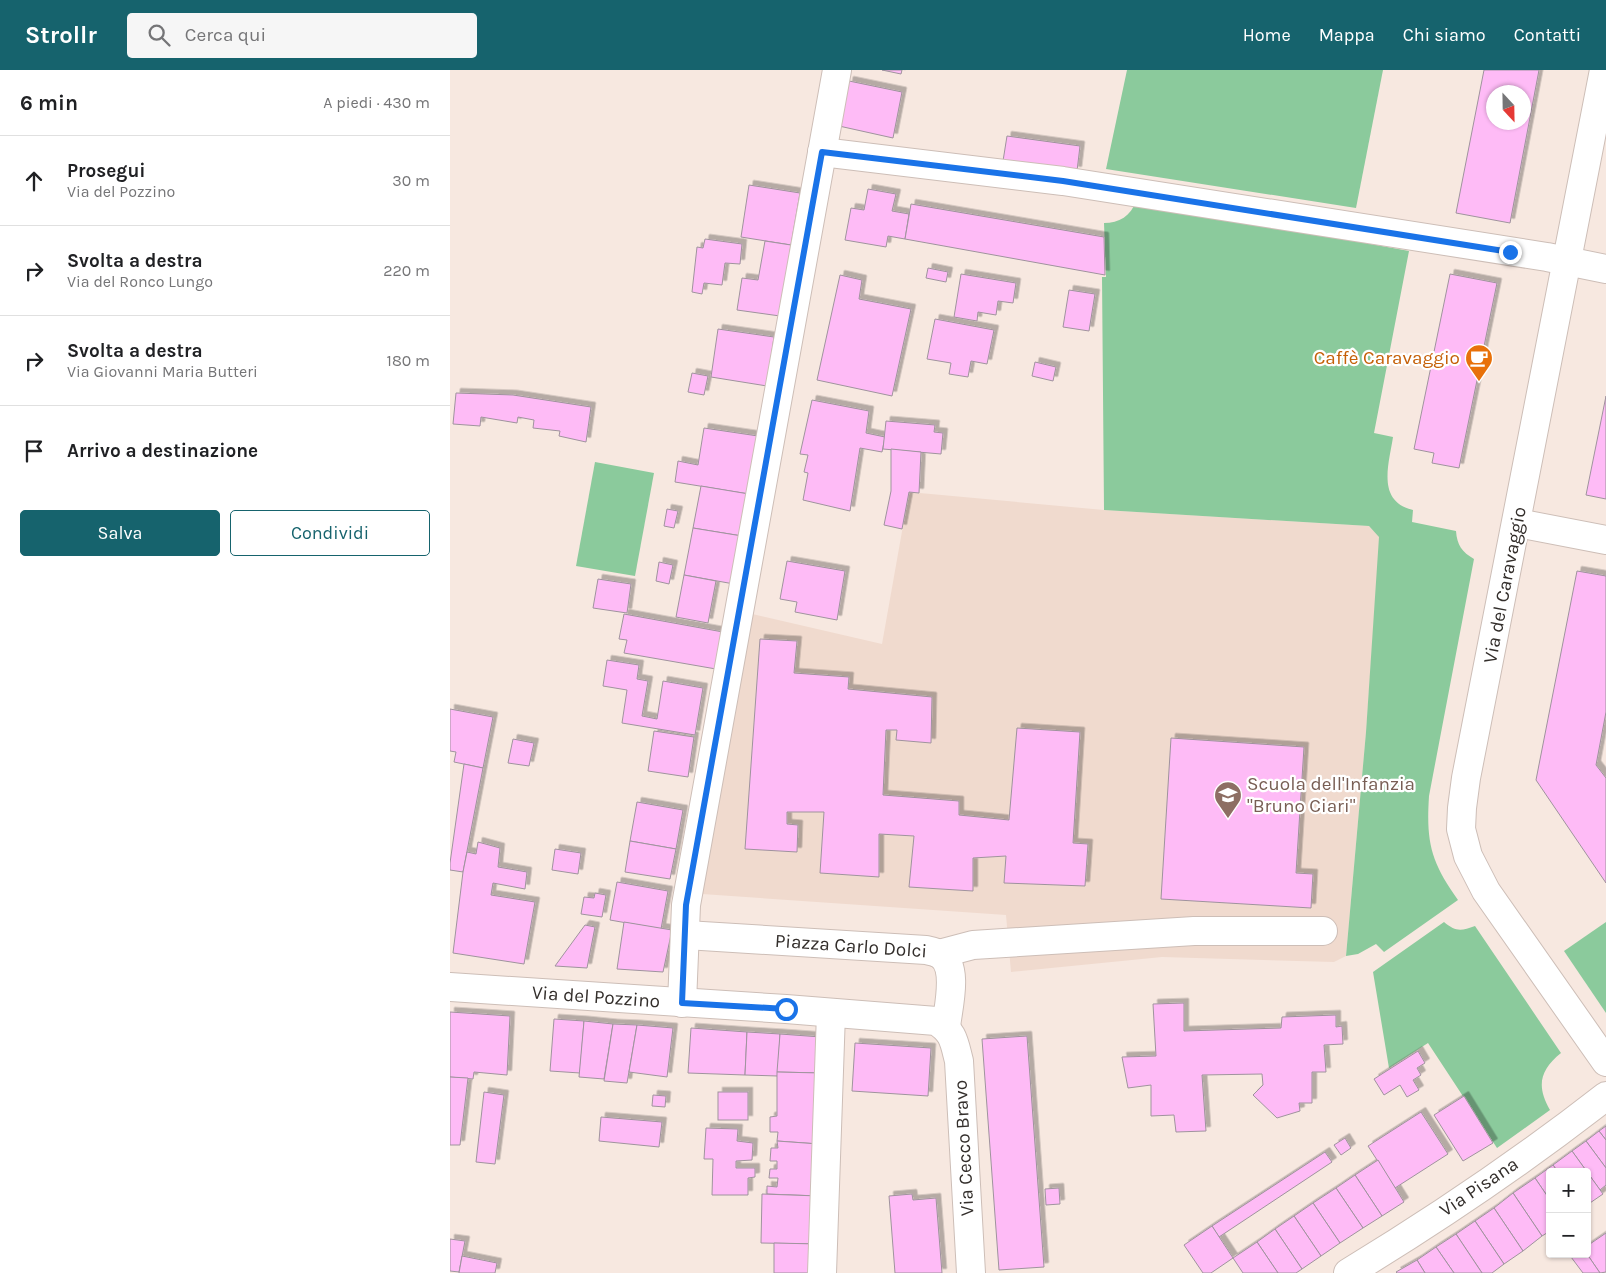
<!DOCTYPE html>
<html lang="it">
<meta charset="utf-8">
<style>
body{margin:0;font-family:Karla,sans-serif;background:#f6f6f6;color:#202124}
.controls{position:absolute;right:15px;bottom:15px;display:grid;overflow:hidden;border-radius:5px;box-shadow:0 1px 4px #0004}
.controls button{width:45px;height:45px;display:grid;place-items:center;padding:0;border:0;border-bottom:1px solid #e0e0e0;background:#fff;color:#202124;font:25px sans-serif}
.compass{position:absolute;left:1036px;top:15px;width:45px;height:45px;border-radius:50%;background:#fff;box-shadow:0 1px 4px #0004;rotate:158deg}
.stop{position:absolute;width:15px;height:15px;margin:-11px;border:4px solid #1a73e8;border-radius:50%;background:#fff}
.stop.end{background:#1a73e8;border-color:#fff;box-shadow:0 1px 5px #0008}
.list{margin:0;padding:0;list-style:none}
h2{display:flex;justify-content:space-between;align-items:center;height:65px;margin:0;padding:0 20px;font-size:21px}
h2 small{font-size:16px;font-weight:400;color:#757577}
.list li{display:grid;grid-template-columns:32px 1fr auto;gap:15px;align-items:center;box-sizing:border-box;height:90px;padding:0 20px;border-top:1px solid #e0e0e0}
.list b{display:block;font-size:19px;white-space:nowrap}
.list p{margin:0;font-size:16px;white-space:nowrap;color:#757577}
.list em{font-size:16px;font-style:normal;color:#757577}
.actions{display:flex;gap:10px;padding:15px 20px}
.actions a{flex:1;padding:11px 0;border:1px solid #16636d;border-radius:5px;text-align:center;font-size:18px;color:#16636d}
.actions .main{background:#16636d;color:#fff}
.icon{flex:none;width:28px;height:28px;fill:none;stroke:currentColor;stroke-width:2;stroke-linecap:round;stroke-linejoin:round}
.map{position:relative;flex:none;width:1156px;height:1203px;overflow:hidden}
header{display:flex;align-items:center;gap:30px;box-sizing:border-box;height:70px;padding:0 25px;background:#16636d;color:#fff}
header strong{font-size:24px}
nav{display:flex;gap:28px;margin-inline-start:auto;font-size:18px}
.search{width:350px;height:45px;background:#f6f6f6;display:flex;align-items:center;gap:12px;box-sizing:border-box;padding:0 18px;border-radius:5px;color:#757577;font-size:19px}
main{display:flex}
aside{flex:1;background:#fff}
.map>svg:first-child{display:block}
.built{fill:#f0dace}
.green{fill:#8bca9c}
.building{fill:#febbf6;stroke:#9f939d;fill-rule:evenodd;filter:url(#shadow)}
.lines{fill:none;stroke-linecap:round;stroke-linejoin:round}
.minor-casing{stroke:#cdbeb7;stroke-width:30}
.minor{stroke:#fff;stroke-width:28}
.route{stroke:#1a73e8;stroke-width:6}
.labels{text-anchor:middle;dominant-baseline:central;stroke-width:4.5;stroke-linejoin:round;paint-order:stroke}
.food-label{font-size:19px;fill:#c56008;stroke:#fff;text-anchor:end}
.street-label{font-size:19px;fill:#332e2b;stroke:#fff}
.education-label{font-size:19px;fill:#785e54;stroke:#fff;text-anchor:start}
</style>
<header>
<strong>Strollr</strong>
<div class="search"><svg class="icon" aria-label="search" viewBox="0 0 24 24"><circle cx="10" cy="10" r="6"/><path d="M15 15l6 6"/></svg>Cerca qui</div>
<nav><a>Home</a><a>Mappa</a><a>Chi siamo</a><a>Contatti</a></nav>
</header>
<main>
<aside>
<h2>6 min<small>A piedi · 430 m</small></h2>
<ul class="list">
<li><svg class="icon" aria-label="ahead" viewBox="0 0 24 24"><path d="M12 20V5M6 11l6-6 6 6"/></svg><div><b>Prosegui</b><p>Via del Pozzino</p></div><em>30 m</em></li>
<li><svg class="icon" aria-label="right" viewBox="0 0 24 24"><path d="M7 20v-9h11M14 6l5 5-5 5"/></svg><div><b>Svolta a destra</b><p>Via del Ronco Lungo</p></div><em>220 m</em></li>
<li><svg class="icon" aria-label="right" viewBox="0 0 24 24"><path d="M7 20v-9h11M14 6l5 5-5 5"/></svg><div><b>Svolta a destra</b><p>Via Giovanni Maria Butteri</p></div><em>180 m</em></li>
<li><svg class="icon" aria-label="arrive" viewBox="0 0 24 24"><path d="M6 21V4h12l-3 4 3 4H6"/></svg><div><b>Arrivo a destinazione</b></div></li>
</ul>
<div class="actions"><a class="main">Salva</a><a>Condividi</a></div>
</aside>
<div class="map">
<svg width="1156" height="1203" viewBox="0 0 1156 1203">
<defs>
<filter id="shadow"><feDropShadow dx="4.5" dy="-4.5" stdDeviation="0" flood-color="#0004"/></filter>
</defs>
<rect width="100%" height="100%" fill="#f7e8e0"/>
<path class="built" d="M459,422L654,440L919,456L930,467L916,662L896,886L884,892L712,887L561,902L556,845L252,824L298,543L432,574Z"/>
<g class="green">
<path d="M677,0H933L906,138L656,99Z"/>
<path d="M686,131L959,181L924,363L943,367C939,394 926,431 963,440L962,452L1006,461C1007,475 1012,482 1024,489L979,726C976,773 981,792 1008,830L934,882L926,874L908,884L896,886L916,662L929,467L919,456L654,440L652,207H656L654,153C669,153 681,146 686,131Z"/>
<path d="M145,392L204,403L185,506L126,496Z"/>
<path d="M994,852C1006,862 1011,861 1025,856L1111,983C1090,1000 1086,1016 1100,1040L1047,1078L978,973L939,998L923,902Z"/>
<path d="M1156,852V943L1114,881Z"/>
</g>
<g class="building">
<path d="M432,0H452L451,4Z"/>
<path d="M1034,0H1089L1060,153L1006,143ZM1044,22H1074V52H1044Z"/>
<path d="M399,11L452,22L443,68L389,56Z"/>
<path d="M557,66L630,76L627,101L553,91Z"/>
<path d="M299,115L350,123L341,175L291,167Z"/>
<path d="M418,119L446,124L442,141L459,144L455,169L438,166L436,177L395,170L401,138L414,140Z"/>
<path d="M461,134L654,167L655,205L455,169Z"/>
<path d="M255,169L292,174L290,194L275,193L272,215L254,213L252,224L242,222L247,177L253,178Z"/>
<path d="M315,171L341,175L330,246L287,240L292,208L308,210Z"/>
<path d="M478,198L498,202L496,212L476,208Z"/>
<path d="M511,204L566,213L563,233L548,231L546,245L528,242L527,251L504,247Z"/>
<path d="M1000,204L1047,213L1009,398L982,393L984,383L964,379Z"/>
<path d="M390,205L412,210L409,229L461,239L442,326L367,310Z"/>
<path d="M619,220L645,224L639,261L613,257Z"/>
<path d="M485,249L544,260L537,294L521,291L518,307L499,304L501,293L477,289Z"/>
<path d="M268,259L324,267L317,316L261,307Z"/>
<path d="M585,292L606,297L603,311L582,306Z"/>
<path d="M242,303L258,306L254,325L238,322Z"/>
<path d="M6,323L63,325L141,337L136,372L109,366L110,361L83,358L84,350L68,347L67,353L31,347L30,356L3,354Z"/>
<path d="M1156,326V429L1136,425Z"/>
<path d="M362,330L419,341L416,363L435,367L432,382L410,378L400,441L353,430L358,403L354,402L358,385L350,384Z"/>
<path d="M436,351L485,355L484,362L493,363L491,384L433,379Z"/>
<path d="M254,358L308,366L299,424L225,412L228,391L248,395Z"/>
<path d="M441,379L471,382L469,423L459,422L452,459L434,455L441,421Z"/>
<path d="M251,416L299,424L292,466L243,458Z"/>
<path d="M217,439L228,441L224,458L214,456Z"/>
<path d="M243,458L292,466L284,514L234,505Z"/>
<path d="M337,491L395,501L387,550L345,542L347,532L330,529Z"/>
<path d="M209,492L223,495L219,514L206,511Z"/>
<path d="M1127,501L1156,506V642L1146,695L1156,708V813L1086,710Z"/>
<path d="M234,505L266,511L258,553L226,547Z"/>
<path d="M148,509L181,514L177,543L143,538Z"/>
<path d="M174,544L273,562L266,599L174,583L177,570L169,569Z"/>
<path d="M310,569L347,571L344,603L399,607L398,619L482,627L481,673L446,670L447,660H436L433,725L509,731V745L559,750L567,658L630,662L623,773L638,774L635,816L554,813L556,786L523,788V821L459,817L464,766L429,764V807L370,803L374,742H337V754L348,755L347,782L295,779Z"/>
<path d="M157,590L189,595L187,609L198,611L192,646L207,649L213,611L253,618L245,665L172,653L177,620L153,616Z"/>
<path d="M0,639L43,647L33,698L4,692L6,682L0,681Z"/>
<path d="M204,661L244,667L238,707L198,701Z"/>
<path d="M721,668L854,677L846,803L863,804L861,838L711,829Z"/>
<path d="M63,669L84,673L79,696L58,693Z"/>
<path d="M14,694L33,698L13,802L0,800V793Z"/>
<path d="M187,732L233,740L226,779L180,771Z"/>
<path d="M180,771L226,779L220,809L175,802Z"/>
<path d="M28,772L50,778L48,797L77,802L75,819L43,813L41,825L85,832L74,894L3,883L13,802L17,782L26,784Z"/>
<path d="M105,779L131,783L128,804L102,800Z"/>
<path d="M167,812L218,821L211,859L160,850Z"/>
<path d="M145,823L156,825L152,847L131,844L134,827L144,828Z"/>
<path d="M174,852L222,860L213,902L167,899Z"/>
<path d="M135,855L145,857L137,898L105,896Z"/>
<path d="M734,933V961L831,958L832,947L886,945V957L892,956L893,974L874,975L876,1002H862V1033H849L850,1041L827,1048L803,1025L813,1015L812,1004L752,1005L756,1061L726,1062L724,1045L701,1046V1015L678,1018L672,987L706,986L703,934Z"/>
<path d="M0,942L60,946L57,1005L24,1002L23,1009L0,1007Z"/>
<path d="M104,949L134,951L130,1003L100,1001Z"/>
<path d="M134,951L163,954L154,1009L129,1007Z"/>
<path d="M163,954L187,955L177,1013L154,1011Z"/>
<path d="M187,955L223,958L217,1007L179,1002Z"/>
<path d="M241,958L297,962L295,1005L238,1003Z"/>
<path d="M297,962L330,964L328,1006L295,1005Z"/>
<path d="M330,964L371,967V1003L327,1002Z"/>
<path d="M577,966L594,1197L549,1200L532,969Z"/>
<path d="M405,973L481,978L478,1026L402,1021Z"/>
<path d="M968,981L975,993L967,998L971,1005L963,1010L969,1020L957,1027L950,1015L934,1025L924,1009Z"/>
<path d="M327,1002L371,1003L369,1074L327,1071L328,1062H320V1047L327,1046Z"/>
<path d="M0,1007L18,1008L10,1075H0Z"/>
<path d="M34,1022L54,1025L45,1094L26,1092Z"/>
<rect x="268" y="1022" width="30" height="28"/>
<path d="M203,1025L216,1026L215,1037L202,1036Z"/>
<path d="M1014,1026L1043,1073L1013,1091L984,1045Z"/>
<path d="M971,1042L998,1084L945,1118L918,1076Z"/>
<path d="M151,1047L212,1052L209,1077L149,1071Z"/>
<path d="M1156,1056V1070L1149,1061Z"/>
<path d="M256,1058L288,1059L287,1071L303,1073L302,1090L286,1091V1098H305V1107L298,1108V1125H262L263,1089H254Z"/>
<path d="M1149,1061L1156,1070V1098L1136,1071Z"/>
<path d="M895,1068L901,1078L891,1085L884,1075Z"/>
<path d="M327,1071L369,1074V1126L317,1124V1116L327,1117L328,1108H319L320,1099H327V1091H320L321,1078H328Z"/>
<path d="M1136,1071L1156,1098V1115L1150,1120L1122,1081Z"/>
<path d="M1122,1081L1153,1124L1137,1135V1102H1108L1103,1095Z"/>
<path d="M875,1082L882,1092L769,1167L762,1156Z"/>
<path d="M928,1090L954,1132L932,1146L905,1105Z"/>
<path d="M1103,1095L1108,1102H1100V1130L1085,1108Z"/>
<path d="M905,1105L932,1146L913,1158L886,1118Z"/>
<path d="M1085,1108L1100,1130V1161L1092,1166L1063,1123Z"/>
<path d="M609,1118L610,1134L596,1135L595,1119Z"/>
<path d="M886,1118L913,1158L890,1173L863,1133Z"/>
<path d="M1063,1123L1092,1166L1073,1181L1044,1138Z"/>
<path d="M312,1124L369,1126L368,1174L311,1173Z"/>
<path d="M462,1124L463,1130L486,1128L492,1203H445L439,1126Z"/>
<path d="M863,1133L890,1173L871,1186L844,1146Z"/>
<path d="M1044,1138L1073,1181L1054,1194L1025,1151Z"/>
<path d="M844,1146L871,1186L852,1199L825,1159Z"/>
<path d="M1025,1151L1054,1194L1042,1203H1032L1006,1164Z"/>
<path d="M762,1156L783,1188L761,1203H753L734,1175Z"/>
<path d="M825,1159L852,1199L846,1203H828L807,1172Z"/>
<path d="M1156,1163V1202L1150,1203L1137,1184V1176Z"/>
<path d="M1006,1164L1032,1203H1004L986,1177Z"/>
<path d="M0,1169L15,1171L9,1202L0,1201Z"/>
<path d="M807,1172L828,1203H793L783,1188Z"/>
<path d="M324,1173L368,1174L367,1203H324Z"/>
<path d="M986,1177L1004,1203H975L967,1190Z"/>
<path d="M1125,1184H1137L1150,1203H1133L1121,1187Z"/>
<path d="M12,1186L47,1193L45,1203H9Z"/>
<path d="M967,1190L975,1203H947L946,1202Z"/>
</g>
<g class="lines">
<g class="minor-casing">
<g id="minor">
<path d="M1154,0L1016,708L1012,738L1011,759L1018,786L1036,821L1156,992"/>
<path d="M372,82L613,111L1097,187L1156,199"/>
<path d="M1067,453L1156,470"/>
<path d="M236,865L476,880C481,881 487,882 491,885C509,898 498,937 496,957"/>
<path d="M489,884L523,875L744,861H873"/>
<path d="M0,917L336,939L486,951C504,962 504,972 509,991L521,1203"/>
<path d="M232,933L236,835L387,0"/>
<path d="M372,1203L381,943"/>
<path d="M898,1203C987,1149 1074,1090 1156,1026"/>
</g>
</g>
<use href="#minor" class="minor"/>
</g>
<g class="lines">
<path class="route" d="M336,939L232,933L236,835L372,82L613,111L1060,182"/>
</g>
<defs>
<g id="cafe-pin" transform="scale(1.4375)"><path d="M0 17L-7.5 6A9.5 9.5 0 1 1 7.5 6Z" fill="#e8710a" stroke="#fff"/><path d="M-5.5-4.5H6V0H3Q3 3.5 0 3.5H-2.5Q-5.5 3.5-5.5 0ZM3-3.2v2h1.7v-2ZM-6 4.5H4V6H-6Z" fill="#fff"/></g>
<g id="school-pin" transform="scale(1.4375)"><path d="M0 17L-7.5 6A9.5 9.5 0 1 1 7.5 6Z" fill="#8d6e63" stroke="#fff"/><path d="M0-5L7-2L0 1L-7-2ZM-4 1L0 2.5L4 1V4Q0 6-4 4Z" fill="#fff"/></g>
</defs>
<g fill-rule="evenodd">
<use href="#cafe-pin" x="1029" y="288"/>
<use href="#school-pin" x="778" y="725"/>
</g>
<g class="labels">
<g class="food-label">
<text x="1010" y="288">Caffè Caravaggio</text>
</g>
<g class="street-label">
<text transform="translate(1055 515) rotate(-79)">Via del Caravaggio</text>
<text transform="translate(401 876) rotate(4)">Piazza Carlo Dolci</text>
<text transform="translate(146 927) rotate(4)">Via del Pozzino</text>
<text transform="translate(514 1078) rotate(-93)">Via Cecco Bravo</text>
<text transform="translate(1029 1117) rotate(-34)">Via Pisana</text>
</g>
<g class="education-label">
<text x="797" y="714">Scuola dell'Infanzia<tspan x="797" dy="22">"Bruno Ciari"</tspan></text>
</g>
</g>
</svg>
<div class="controls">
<button>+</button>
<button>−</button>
</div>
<svg class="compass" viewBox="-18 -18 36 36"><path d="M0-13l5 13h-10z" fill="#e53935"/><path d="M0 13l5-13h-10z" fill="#757577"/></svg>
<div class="stop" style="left:336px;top:939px"></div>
<div class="stop end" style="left:1060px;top:182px"></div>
</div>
</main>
